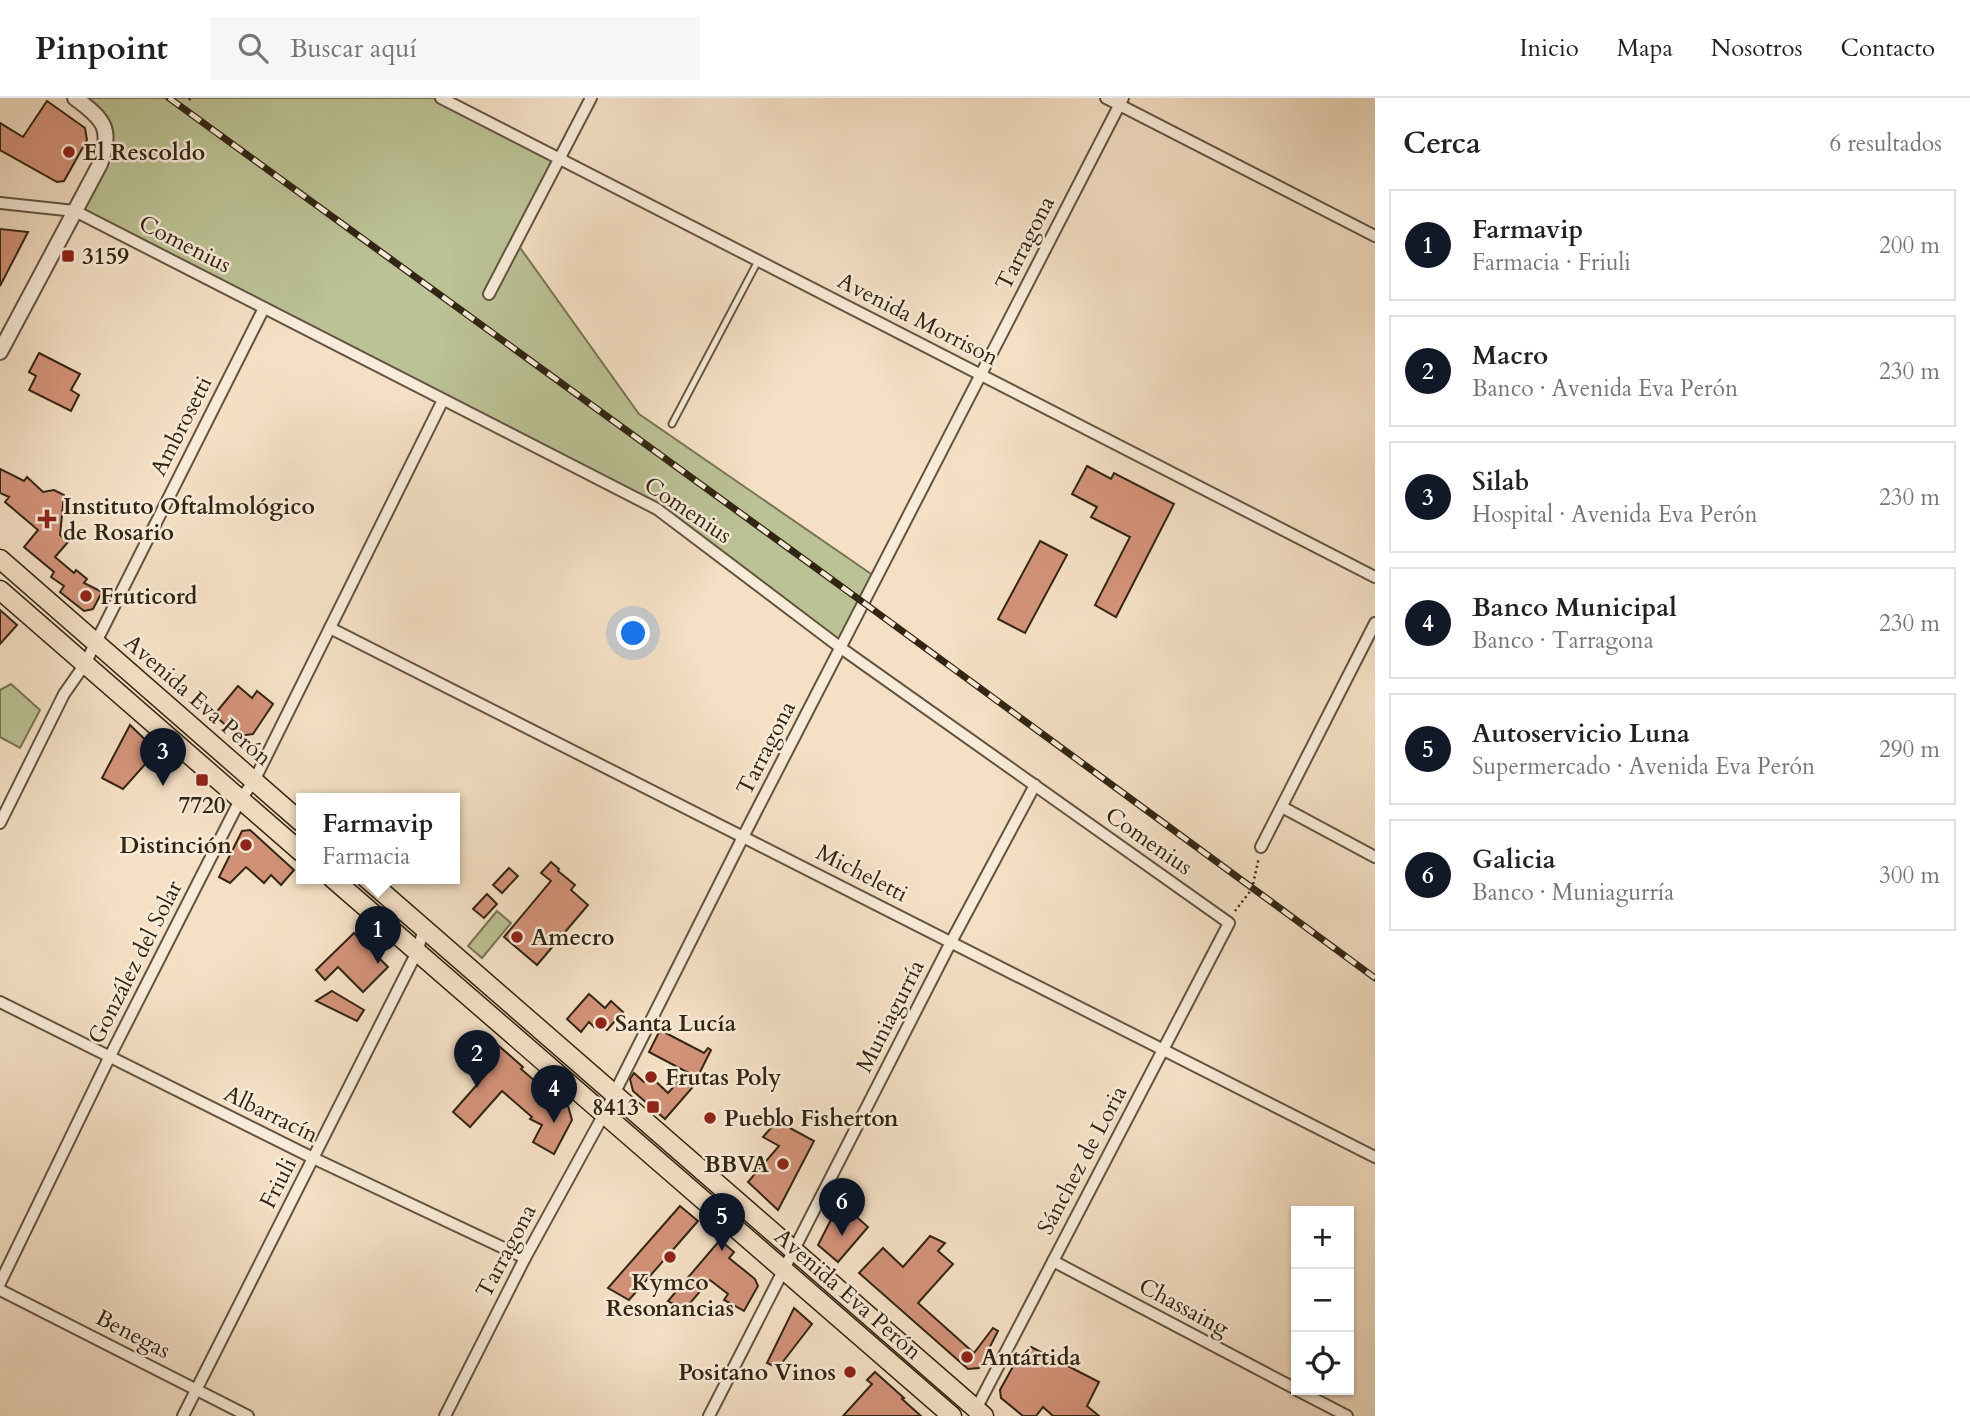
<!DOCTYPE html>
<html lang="es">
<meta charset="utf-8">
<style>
body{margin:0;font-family:Cardo,serif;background:#f6f6f6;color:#222}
.controls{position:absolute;right:21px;bottom:21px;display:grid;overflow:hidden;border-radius:0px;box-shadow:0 2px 5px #0004}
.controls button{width:63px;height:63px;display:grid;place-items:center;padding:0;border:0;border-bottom:2px solid #e0e0e0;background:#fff;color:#222;font:35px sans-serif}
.you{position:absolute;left:634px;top:536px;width:24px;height:24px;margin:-18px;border:5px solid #fff;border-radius:50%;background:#1a73e8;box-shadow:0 0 0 10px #1a73e833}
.badge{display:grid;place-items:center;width:46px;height:46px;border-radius:50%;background:#111827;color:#fff;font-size:23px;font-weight:700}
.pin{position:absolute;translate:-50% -58px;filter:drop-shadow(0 2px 4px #0008)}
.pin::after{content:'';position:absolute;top:37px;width:24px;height:21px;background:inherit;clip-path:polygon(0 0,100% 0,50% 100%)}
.popup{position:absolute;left:296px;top:695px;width:164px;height:91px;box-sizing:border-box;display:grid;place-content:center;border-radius:0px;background:#fff;filter:drop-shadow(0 2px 5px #0005);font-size:23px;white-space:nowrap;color:#767676}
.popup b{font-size:26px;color:#222}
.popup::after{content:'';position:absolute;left:50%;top:100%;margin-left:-14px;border:14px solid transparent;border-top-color:#fff}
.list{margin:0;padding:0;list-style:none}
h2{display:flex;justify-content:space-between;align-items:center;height:91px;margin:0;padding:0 28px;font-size:30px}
h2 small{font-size:23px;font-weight:400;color:#767676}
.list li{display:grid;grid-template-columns:46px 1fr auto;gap:21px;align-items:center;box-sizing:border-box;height:112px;margin:0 14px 14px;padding:0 14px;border:2px solid #e0e0e0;border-radius:0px}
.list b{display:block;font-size:26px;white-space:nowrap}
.list p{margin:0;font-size:23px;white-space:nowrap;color:#767676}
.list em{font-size:23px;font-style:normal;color:#767676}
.icon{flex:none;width:38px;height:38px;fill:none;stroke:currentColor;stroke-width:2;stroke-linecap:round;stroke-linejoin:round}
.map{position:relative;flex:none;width:1375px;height:1318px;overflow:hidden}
header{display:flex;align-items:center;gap:42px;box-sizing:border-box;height:98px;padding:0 35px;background:#fff;border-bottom:2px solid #e0e0e0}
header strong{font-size:33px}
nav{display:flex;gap:38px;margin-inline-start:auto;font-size:24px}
.search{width:490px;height:63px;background:#f6f6f6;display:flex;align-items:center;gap:18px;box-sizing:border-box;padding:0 24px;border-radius:0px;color:#767676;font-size:26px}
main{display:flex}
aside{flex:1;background:#fff}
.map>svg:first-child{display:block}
.green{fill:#bbc295;stroke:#767454;stroke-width:2}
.building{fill:#d4937a;stroke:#322513;stroke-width:2}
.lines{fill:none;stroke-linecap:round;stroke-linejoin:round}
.service-casing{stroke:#635440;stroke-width:9}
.minor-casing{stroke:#635440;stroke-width:14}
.tertiary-casing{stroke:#635440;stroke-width:18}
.primary-casing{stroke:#322513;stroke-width:21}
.path{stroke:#322513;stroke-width:2.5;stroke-dasharray:2 3.5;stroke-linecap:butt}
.service{stroke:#f8ebd9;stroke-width:5}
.minor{stroke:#f8ebd9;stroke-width:10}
.tertiary{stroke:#f8ebd9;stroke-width:14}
.primary{stroke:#f5e0c5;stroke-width:18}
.rail-casing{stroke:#322513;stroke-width:7}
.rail{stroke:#f8ebd9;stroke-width:4.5;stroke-dasharray:13;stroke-linecap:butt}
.poi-dot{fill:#8f2418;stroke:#f8ebd9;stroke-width:2.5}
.labels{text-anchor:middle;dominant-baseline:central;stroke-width:5;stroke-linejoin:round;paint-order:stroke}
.poi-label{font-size:23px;font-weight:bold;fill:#322513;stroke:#f8ebd9;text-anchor:start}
.street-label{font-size:23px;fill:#322513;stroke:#f8ebd9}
</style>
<header>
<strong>Pinpoint</strong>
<div class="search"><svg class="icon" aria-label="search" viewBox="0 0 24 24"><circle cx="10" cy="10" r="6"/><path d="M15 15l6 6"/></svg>Buscar aquí</div>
<nav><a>Inicio</a><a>Mapa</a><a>Nosotros</a><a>Contacto</a></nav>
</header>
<main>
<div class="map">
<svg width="1375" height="1318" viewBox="0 0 1375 1318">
<rect width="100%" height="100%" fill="#f5e0c5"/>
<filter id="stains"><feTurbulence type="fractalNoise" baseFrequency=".00286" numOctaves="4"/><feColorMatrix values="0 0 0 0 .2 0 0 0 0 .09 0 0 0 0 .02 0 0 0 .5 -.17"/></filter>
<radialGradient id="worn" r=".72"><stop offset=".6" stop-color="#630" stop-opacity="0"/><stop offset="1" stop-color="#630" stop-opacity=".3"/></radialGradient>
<g class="green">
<path d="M75,0H441L560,61L516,144L639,316L877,480L841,550L657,411L75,113L107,37Z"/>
<path d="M11,586L40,612L20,650L0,639V592Z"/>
<path d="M497,813L511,825L482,860L468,848Z"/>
</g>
<g class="building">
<path d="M47,3L85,30L87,42L64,83L57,84L0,52V25L23,39Z"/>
<path d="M0,131L28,134L0,188Z"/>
<path d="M39,255L80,276L71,292L79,297L71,313L29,292L36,278L29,274Z"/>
<path d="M1087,368L1111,381L1114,375L1174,406L1116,519L1095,507L1130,439L1091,419L1097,409L1072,396Z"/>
<path d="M0,371L24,383L27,379L43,394L54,392L64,397L60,437L68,444L55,459L74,475L76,472L87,481L84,485L102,494L93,511L84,513L60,494L64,488L51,479L54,474L24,449L38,432L5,404L9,399L0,395Z"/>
<path d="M1040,443L1067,457L1025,535L998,521Z"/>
<path d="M0,512L17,527L0,546Z"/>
<path d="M238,588L252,600L257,593L273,606L253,636L238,638L214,617Z"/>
<path d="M130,627L157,653L123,691L102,680Z"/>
<path d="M250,732L294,772L281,787L271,777L264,785L246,769L230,785L219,779L242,733Z"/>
<path d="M551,764L559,771L558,773L575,787L571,792L588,807L537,867L504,839L551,783L541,775Z"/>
<path d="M509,770L518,778L502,795L493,787Z"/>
<path d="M487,796L497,806L484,820L473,811Z"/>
<path d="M354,835L388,869L363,894L338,869L325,882L316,872Z"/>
<path d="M332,893L364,912L357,923L316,903Z"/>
<path d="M589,896L605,910L611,903L623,914L607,932L596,926L594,929L589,924L581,934L567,921Z"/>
<path d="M660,932L704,955L708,950L711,952L692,990L665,1021L633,993L630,981L634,975L644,984L650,978L668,995L687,974L649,954Z"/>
<path d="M492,942L523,969L521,971L551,997L553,995L568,1008L572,1022L554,1056L533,1044L542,1027L530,1021L532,1019L502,993L470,1029L453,1014L496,965L482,953Z"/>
<path d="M777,1023L814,1043L778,1112L748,1084L779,1048L763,1039Z"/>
<path d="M840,1104L868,1129L838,1164L818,1147Z"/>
<path d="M680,1108L698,1123L629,1202L608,1190Z"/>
<path d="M930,1138L945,1145L938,1153L953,1166L918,1205L974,1255L993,1230L998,1233L979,1270L968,1271L859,1175L883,1150L903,1169Z"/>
<path d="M720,1142L734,1154L729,1160L755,1181L758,1188L744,1213L724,1202L728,1196L710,1182L684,1212L668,1203Z"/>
<path d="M794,1210L812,1226L778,1270L767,1265Z"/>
<path d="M1031,1249L1099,1284L1087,1308L1099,1318H1053L1043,1309L1036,1318H1023L1001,1300L1000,1292L1016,1263L1023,1267Z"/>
<path d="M875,1274L904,1300L902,1301L921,1318H843L872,1286L867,1282Z"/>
</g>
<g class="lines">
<g class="service-casing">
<path id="service" d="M672,326L758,163"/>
</g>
<g class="minor-casing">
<g id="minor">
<path d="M441,0L1375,479"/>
<path d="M1106,0L1375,138"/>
<path d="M0,105L75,113L657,411L841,550L1229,825L975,1313"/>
<path d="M489,196L591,0"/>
<path d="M330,530L1375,1059"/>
<path d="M1282,709L1375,759"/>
<path d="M0,725L64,596L85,566L264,210"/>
<path d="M1261,749L1375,525"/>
<path d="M0,904L313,1060L525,1160"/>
<path d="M1053,1163L1296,1291"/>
<path d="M0,1185L109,960L240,702L254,683L443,302"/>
<path d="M0,1192L248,1318"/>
<path d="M1297,1292L1347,1318"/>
<path d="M183,1318L417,854L424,831"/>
<path d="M445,1318L525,1160L604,1016L743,739L1123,0"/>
<path d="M709,1318L951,844L1035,687"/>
</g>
</g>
<g class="tertiary-casing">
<path id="tertiary" d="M0,254L100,66C113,31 104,21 75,0"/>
</g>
<g class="primary-casing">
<g id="primary">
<path d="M0,461L301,724"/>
<path d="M0,492L301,754"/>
<path d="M332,780L952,1318"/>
<path d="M366,780L984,1318"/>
</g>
</g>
<g class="path">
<path d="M189,2L191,0"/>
<path d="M1235,813L1252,791L1259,759"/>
</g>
<use href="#service" class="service"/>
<use href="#minor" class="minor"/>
<use href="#tertiary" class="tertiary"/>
<use href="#primary" class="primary"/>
<g class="rail-casing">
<path id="rail" d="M169,0L864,505L1375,880"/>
</g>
<use href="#rail" class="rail"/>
</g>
<g class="poi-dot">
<circle cx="69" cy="54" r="7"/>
<rect x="61" y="151" width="14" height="14" rx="3.5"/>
<path d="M43.5 410.5h7v7h7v7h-7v7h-7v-7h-7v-7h7z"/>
<circle cx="86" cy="498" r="7"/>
<rect x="195" y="675" width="14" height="14" rx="3.5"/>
<circle cx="246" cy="747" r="7"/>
<circle cx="517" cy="839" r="7"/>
<circle cx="601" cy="925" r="7"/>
<circle cx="651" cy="979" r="7"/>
<rect x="646" y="1002" width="14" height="14" rx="3.5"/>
<circle cx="710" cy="1020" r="7"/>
<circle cx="783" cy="1066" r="7"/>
<circle cx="670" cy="1159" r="7"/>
<circle cx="967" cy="1259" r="7"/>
<circle cx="850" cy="1274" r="7"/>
</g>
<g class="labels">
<g class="poi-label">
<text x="83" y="54">El Rescoldo</text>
<text x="82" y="158">3159</text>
<text x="63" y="408">Instituto Oftalmológico<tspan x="63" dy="26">de Rosario</tspan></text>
<text x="100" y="498">Fruticord</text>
<text x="202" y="707" text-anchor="middle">7720</text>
<text x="232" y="747" text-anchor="end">Distinción</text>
<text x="531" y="839">Amecro</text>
<text x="615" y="925">Santa Lucía</text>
<text x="665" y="979">Frutas Poly</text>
<text x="639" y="1009" text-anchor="end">8413</text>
<text x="724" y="1020">Pueblo Fisherton</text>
<text x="769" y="1066" text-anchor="end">BBVA</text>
<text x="670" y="1184" text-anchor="middle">Kymco<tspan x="670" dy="26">Resonancias</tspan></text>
<text x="981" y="1259">Antártida</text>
<text x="836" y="1274" text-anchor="end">Positano Vinos</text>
</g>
<g class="street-label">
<text transform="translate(1025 145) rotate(-63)">Tarragona</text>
<text transform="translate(185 146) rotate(27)">Comenius</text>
<text transform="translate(918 221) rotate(27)">Avenida Morrison</text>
<text transform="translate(181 328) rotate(-63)">Ambrosetti</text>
<text transform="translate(688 412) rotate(34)">Comenius</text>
<text transform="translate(198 602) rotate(41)">Avenida Eva Perón</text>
<text transform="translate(766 650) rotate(-63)">Tarragona</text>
<text transform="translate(1149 743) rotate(35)">Comenius</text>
<text transform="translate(862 775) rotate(27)">Micheletti</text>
<text transform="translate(135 864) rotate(-63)">González del Solar</text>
<text transform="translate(890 918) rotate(-63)">Muniagurría</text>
<text transform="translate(271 1016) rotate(26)">Albarracín</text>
<text transform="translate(1082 1062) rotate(-62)">Sánchez de Loria</text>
<text transform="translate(278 1085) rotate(-63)">Friuli</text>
<text transform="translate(506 1153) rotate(-62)">Tarragona</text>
<text transform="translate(848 1196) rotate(41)">Avenida Eva Perón</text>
<text transform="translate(1184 1209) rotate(28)">Chassaing</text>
<text transform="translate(133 1236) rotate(27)">Benegas</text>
</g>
</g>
<rect width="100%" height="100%" filter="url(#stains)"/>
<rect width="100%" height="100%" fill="url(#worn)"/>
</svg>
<div class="controls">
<button>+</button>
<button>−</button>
<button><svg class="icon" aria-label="locate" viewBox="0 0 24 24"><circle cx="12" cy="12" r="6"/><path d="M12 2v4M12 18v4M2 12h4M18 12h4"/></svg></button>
</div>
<div class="you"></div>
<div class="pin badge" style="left:378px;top:866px">1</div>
<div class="popup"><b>Farmavip</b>Farmacia</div>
<div class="pin badge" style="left:477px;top:990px">2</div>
<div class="pin badge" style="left:163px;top:688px">3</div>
<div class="pin badge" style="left:554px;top:1025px">4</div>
<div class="pin badge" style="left:722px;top:1153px">5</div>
<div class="pin badge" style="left:842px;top:1138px">6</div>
</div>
<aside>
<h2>Cerca<small>6 resultados</small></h2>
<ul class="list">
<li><span class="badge">1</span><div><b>Farmavip</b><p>Farmacia · Friuli</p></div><em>200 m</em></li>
<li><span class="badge">2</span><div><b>Macro</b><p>Banco · Avenida Eva Perón</p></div><em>230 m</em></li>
<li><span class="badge">3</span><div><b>Silab</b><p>Hospital · Avenida Eva Perón</p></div><em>230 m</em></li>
<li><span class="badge">4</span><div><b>Banco Municipal</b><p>Banco · Tarragona</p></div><em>230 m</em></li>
<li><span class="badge">5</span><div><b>Autoservicio Luna</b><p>Supermercado · Avenida Eva Perón</p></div><em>290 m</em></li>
<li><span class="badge">6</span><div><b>Galicia</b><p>Banco · Muniagurría</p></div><em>300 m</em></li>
</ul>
</aside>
</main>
